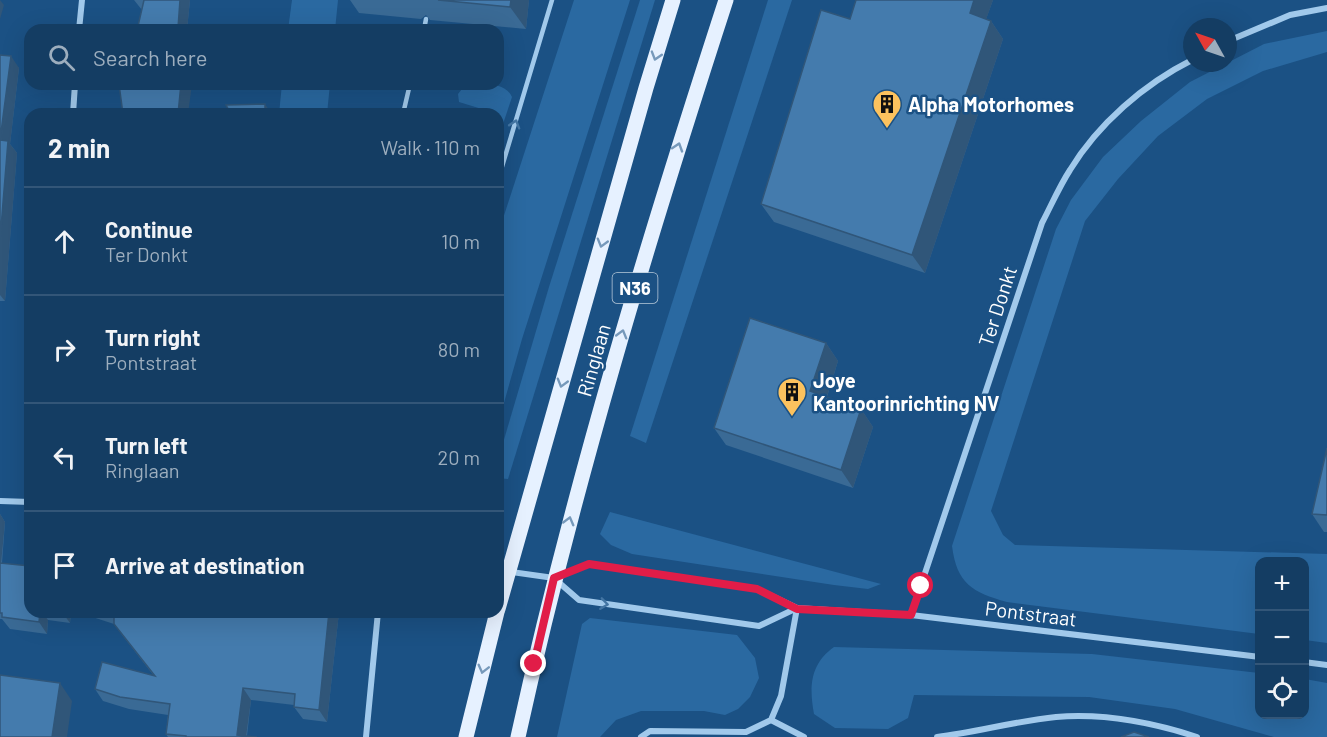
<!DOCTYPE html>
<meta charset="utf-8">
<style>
body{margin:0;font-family:Barlow,sans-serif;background:#21486c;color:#f1f3f6}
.controls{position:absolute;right:18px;bottom:18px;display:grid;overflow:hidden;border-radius:12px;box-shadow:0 6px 24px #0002}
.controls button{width:54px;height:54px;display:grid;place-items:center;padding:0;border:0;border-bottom:2px solid #335678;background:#143d63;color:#f1f3f6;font:30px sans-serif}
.compass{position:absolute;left:1183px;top:18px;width:54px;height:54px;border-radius:50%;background:#143d63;box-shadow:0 6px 24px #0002;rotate:310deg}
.stop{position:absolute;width:18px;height:18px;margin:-14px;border:4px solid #e11d48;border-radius:50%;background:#fff}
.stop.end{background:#e11d48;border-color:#fff;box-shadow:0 2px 6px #0008}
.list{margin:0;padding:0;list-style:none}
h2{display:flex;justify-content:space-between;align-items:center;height:78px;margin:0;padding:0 24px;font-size:26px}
h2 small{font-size:20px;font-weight:400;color:#9daebe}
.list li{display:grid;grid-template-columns:39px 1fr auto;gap:18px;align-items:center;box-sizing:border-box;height:108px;padding:0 24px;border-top:2px solid #335678}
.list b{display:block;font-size:22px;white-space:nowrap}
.list p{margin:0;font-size:20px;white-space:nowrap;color:#9daebe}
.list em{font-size:20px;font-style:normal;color:#9daebe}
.icon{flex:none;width:33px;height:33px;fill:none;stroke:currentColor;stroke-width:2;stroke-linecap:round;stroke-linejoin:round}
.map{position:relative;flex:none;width:1327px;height:737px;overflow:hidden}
.search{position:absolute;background:#143d63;box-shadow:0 6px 24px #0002;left:24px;top:24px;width:480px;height:66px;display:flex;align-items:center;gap:15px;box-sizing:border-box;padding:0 21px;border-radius:18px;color:#9daebe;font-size:22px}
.panel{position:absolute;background:#143d63;box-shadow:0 6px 24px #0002;left:24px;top:108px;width:480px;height:510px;border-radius:18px}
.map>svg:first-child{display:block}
.green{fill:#2a69a1}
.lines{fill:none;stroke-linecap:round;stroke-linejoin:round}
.service{stroke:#a1c9eb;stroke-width:4.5}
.minor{stroke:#a1c9eb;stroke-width:6}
.primary{stroke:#e6f1ff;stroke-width:15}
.wall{fill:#3a6a95}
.shaded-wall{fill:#305679}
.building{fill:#447bad;stroke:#305679;stroke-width:1.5}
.oneway{stroke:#7699bb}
.oneway2{stroke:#4375a3}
.route{stroke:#e11d48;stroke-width:8}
.labels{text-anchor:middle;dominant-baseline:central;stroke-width:5;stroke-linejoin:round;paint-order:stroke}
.shield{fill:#1b5184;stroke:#bbcbda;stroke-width:1.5}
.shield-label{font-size:18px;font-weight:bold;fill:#fff}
.poi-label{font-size:20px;font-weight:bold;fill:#fff;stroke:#1b5184;text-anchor:start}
.street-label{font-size:20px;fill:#fff;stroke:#1b5184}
</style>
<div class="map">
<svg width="1327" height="737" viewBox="0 0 1327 737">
<rect width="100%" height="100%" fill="#1b5184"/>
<g class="green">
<path d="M292,0H338L335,30H288Z"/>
<path d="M574,0H630L522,339L498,424V234Z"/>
<path d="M640,0H655L508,479L498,478V460L549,287Z"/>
<path d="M768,0H792L646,443L630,436Z"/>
<path d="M1327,31V52L1263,71L1207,99L1158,136L1118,179L1085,221L991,511L1003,535L1015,545L1327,554V643L1305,640L1304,562H1260L1259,634L1007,602C972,592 957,584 952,546L1056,229L1071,200L1103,157L1141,121L1190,82L1264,44Z"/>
<path d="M282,84H330L327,114H279Z"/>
<path d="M466,84C481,84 505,81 512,97L498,139V114L459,102L458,94Z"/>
<path d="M610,512L881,584L868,589L834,585L632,554L611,545L600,534Z"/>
<path d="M590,618L737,635L755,658L759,678L750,697L738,709L725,715L704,711H641L616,720L600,737H557L582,624Z"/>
<path d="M834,647L1092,654L1259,673L1260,714H1304L1305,679L1327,683V737H1274L1175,709L1089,697L914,695L908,718L888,729L835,728L814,714C809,687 810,664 834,647Z"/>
</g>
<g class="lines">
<g class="service">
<path d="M424,30L426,19"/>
<path d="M403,114L410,84"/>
<path d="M498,180L552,0"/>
</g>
<g class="minor">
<path d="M79,30L82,0"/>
<path d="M1228,41L1290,15L1327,8"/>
<path d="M73,114L75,84"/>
<path d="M0,501L30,502"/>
<path d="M498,570L554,578L589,564L757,589L797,608L911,615L1260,657"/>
<path d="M556,580L579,600L759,626L797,608"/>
<path d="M911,615L1042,223C1051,206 1059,187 1070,170C1098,124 1144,84 1192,60"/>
<path d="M1304,662L1327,665"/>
<path d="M771,720L804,737"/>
<path d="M366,737L378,612"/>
<path d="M641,737L650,731L746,732L771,720L781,696L797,608"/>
<path d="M937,737C977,732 1016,721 1056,717C1104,713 1151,722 1197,737"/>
</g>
<g class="primary">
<path d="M498,609L646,88L673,0"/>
<path d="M466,737L497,612"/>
<path d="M518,737C573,487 647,243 726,0"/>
</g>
</g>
<g class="wall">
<path d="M134,0H190L187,30H141L138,26L142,10Z"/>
<path d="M350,0H529L526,29L430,20L426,15L421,19L359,13Z"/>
<path d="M856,0H993L986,19L991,21L1003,39L925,273L774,222L761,204L850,19Z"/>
<path d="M0,55L19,68L10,144L17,153L5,301H0Z"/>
<path d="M826,343L838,361L827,397L861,409L873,427L853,488L726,445L714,428Z"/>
<path d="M1327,448V532H1324L1312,514Z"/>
<path d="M0,514L5,522L2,563L30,612H71L70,623L48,620L47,634L10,629L2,619H0Z"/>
<path d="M77,612H339L327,722L303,719L294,707V705L251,700L247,736L257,737H168L166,734L168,715L129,709L103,701L95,689L154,676L123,636L114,624Z"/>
</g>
<g class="shaded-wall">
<path d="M0,0L4,5L0,19Z"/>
<path d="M180,0H190L187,30H179L178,28Z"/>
<path d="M511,0H529L526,29L510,7Z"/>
<path d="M974,0H993L982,31L970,13Z"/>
<path d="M991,21L1003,39L925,273L912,255Z"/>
<path d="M11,56L19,68L10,144L17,153L5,301L0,295V140Z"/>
<path d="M181,84H192L188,114H178Z"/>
<path d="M265,104L269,110V114H265Z"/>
<path d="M826,343L838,361L823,409L810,391Z"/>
<path d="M861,409L873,427L853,488L841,470Z"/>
<path d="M0,514L5,522L0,574Z"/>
<path d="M40,612H42L48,620L47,634L39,622Z"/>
<path d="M62,612H71L70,623Z"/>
<path d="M329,612H339L327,722L319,710Z"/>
<path d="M60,683L72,701L67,737H52Z"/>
<path d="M243,688L251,700L246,737L237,735Z"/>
</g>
<g class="building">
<path d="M144,0H180L178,28L138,26Z"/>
<path d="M438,0H511L510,7Z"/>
<path d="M856,0H974L970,13L991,21L912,255L761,204L821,10L850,19Z"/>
<path d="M0,55L11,56L0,140L8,141L0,240Z"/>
<path d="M119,84H181L178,114H123Z"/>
<path d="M265,104V114H231L226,105Z"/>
<path d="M750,318L826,343L810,391L861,409L841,470L714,428Z"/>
<path d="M1327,448V515L1312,514Z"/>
<path d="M0,563L30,566V612H40L39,622L2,617V613H0Z"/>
<path d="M107,612H329L319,710L294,707L295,694L243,688L237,735L257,737H186V736L166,734L170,704L120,697L95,689L102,662L155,676L114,624V614Z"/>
<path d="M0,675L60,683L52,737H0Z"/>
<path d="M1134,732L1149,737H1121Z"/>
</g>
<defs><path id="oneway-chevron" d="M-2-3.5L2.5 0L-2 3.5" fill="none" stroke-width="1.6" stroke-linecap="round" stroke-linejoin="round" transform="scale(1.5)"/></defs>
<g class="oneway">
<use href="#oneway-chevron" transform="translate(656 56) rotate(107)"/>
<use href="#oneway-chevron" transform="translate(678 147) rotate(-72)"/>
<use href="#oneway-chevron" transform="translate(602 243) rotate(106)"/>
<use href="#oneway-chevron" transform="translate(622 334) rotate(-74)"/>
<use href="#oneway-chevron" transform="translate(562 383) rotate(106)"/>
<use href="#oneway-chevron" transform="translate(569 521) rotate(-75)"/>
<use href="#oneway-chevron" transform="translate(483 669) rotate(104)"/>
</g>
<g class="oneway2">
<use href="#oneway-chevron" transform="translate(515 124) rotate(-73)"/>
<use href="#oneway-chevron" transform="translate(604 604) rotate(8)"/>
</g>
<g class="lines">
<path class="route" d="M534,664L554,578L589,564L757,589L797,609L911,615L921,586"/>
</g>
<defs>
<g id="building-pin" transform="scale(1.5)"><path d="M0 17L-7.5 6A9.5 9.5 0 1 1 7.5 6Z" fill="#fcc25e" stroke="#1b5184"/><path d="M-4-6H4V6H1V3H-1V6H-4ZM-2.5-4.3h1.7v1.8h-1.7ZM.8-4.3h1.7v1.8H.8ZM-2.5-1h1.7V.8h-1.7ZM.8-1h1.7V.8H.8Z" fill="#111"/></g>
</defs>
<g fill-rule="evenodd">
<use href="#building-pin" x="887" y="104"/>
<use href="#building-pin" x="792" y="392"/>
</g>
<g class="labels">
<rect class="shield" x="612.5" y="273" width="45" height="30" rx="4.5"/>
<g class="shield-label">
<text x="635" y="288">N36</text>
</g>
<g class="poi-label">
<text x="908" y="104">Alpha Motorhomes</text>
<text x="813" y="380">Joye<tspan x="813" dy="23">Kantoorinrichting NV</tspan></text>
</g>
<g class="street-label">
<text transform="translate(997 306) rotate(-72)">Ter Donkt</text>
<text transform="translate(593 360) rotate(-74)">Ringlaan</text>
<text transform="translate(1031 613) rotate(7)">Pontstraat</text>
</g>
</g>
</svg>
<div class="controls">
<button>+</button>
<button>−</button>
<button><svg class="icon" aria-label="locate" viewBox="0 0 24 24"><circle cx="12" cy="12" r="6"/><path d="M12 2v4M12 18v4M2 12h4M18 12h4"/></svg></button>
</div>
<svg class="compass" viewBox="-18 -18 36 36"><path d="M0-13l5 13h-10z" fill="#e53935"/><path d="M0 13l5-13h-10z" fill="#9daebe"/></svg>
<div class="stop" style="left:921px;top:586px"></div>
<div class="stop end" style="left:534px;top:664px"></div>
<div class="search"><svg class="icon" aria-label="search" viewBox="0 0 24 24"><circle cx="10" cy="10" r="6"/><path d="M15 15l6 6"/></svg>Search here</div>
<section class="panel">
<h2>2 min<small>Walk · 110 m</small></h2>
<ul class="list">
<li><svg class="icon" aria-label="ahead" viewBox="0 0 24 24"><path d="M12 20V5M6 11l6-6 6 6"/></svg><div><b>Continue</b><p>Ter Donkt</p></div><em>10 m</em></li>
<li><svg class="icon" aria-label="right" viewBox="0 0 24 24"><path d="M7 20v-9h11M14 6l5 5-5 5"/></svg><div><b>Turn right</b><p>Pontstraat</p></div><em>80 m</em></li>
<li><svg class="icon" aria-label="left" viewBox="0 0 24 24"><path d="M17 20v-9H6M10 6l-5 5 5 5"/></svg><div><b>Turn left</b><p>Ringlaan</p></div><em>20 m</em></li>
<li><svg class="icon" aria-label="arrive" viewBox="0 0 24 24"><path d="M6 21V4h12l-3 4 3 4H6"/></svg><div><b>Arrive at destination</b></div></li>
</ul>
</section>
</div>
